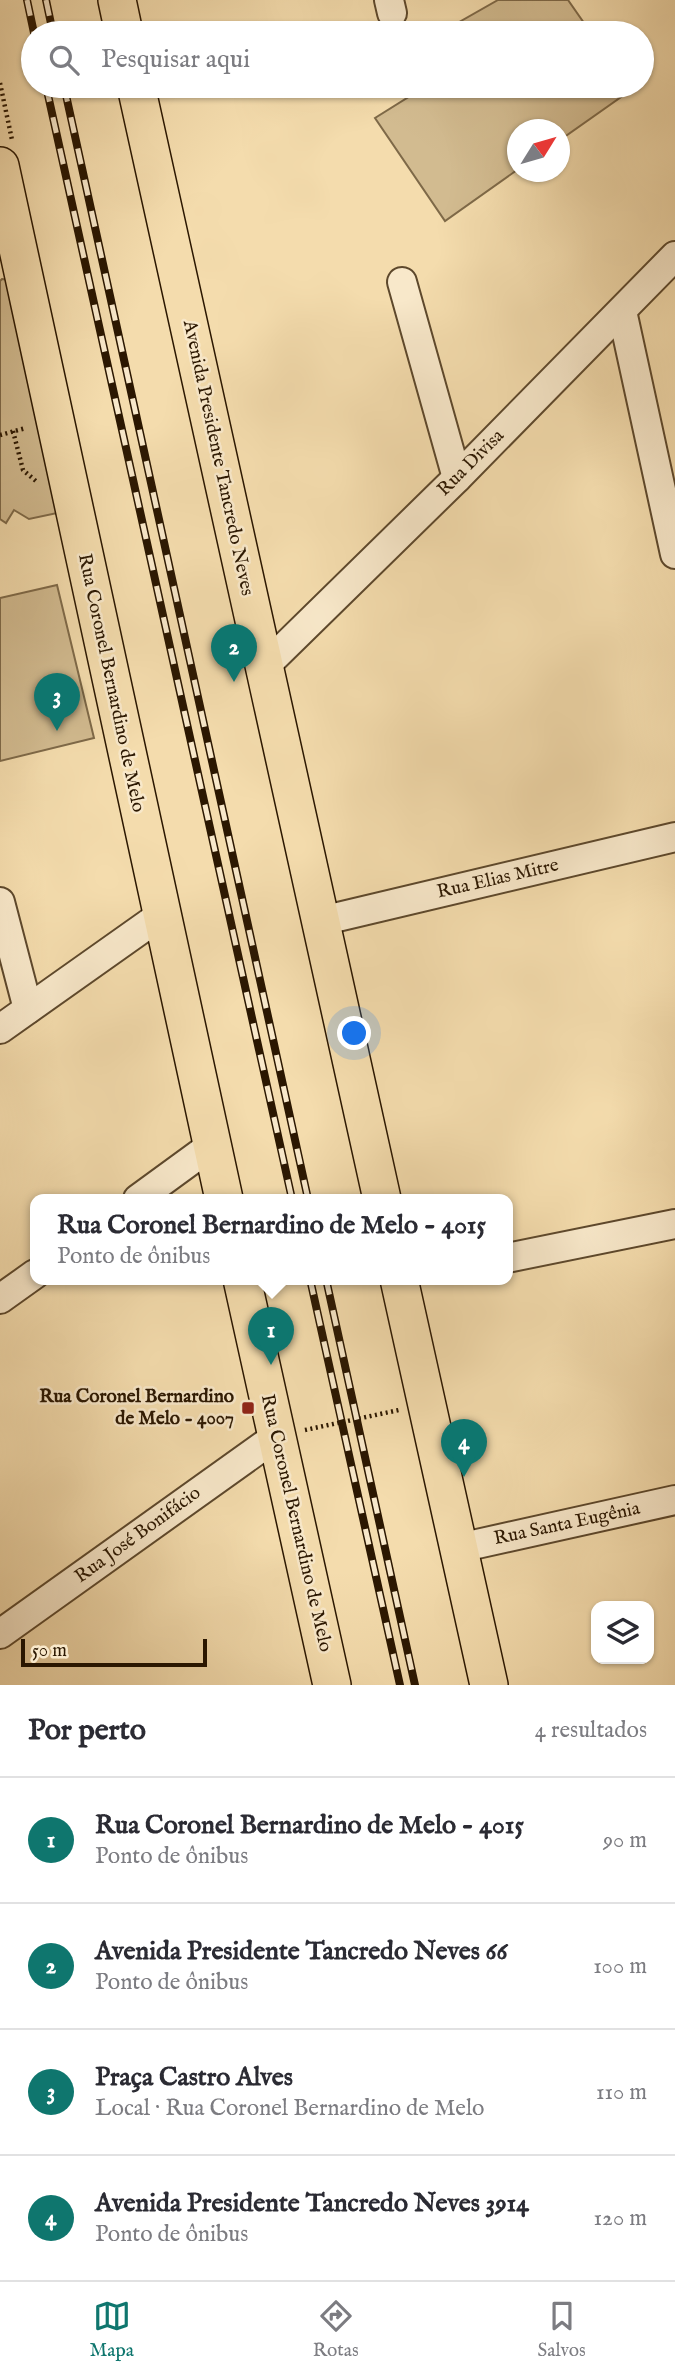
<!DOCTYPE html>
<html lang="pt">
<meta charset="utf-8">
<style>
body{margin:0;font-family:"IM FELL English",serif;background:#f2f2f3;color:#2b2b33}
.controls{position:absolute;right:21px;bottom:21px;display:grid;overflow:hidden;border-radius:14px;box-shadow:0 2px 5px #0004}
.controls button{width:63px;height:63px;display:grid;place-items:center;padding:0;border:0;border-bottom:2px solid #e1e1e2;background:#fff;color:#2b2b33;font:35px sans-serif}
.compass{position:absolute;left:507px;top:119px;width:63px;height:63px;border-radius:50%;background:#fff;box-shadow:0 2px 5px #0004;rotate:53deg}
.scale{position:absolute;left:21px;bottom:18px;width:186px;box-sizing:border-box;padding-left:7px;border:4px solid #2b1701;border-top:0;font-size:19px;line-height:24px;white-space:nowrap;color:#2b1701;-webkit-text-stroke:5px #f8e8ca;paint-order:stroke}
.you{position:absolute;left:355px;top:1034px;width:24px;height:24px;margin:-18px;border:5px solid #fff;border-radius:50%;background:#1a73e8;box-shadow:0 0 0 10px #1a73e833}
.badge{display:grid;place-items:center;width:46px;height:46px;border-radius:50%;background:#0f766e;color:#fff;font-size:23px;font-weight:700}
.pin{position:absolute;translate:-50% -58px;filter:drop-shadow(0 2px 4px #0008)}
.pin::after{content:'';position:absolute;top:37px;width:24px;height:21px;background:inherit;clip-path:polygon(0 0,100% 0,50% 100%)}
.popup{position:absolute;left:30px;top:1194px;width:483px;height:91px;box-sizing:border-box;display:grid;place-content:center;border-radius:14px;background:#fff;filter:drop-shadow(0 2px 5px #0005);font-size:23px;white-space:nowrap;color:#7c7c81}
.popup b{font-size:26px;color:#2b2b33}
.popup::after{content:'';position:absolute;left:50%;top:100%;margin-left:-14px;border:14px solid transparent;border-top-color:#fff}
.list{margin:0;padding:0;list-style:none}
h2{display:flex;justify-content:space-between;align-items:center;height:91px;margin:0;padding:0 28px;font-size:30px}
h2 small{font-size:23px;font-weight:400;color:#7c7c81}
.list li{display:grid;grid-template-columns:46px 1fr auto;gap:21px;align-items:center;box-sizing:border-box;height:126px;padding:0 28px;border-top:2px solid #e1e1e2}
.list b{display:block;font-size:26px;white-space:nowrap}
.list p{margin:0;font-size:23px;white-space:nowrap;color:#7c7c81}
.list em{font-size:23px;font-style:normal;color:#7c7c81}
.icon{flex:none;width:38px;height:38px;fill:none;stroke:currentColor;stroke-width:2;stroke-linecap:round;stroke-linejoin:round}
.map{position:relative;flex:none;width:675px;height:1685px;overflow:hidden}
.search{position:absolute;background:#fff;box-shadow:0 2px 5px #0004;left:21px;right:21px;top:21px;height:77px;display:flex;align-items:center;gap:18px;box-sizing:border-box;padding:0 24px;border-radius:38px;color:#7c7c81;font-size:26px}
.sheet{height:595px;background:#fff}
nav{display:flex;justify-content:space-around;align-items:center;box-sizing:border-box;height:98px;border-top:2px solid #e1e1e2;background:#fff;font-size:19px;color:#7c7c81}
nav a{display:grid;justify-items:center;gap:4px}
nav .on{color:#0f766e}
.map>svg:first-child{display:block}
.green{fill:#d2bb90;stroke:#7e6948;stroke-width:2}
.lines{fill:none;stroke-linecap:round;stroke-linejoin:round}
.minor-casing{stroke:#5d482c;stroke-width:32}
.major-casing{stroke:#2b1701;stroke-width:40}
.path{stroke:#2b1701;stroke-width:4.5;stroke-dasharray:2 3.5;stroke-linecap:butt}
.minor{stroke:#f8e8ca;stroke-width:28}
.major{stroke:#f4dcad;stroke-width:37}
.rail-casing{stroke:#2b1701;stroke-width:8}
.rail{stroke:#f8e8ca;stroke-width:5;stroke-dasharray:16;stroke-linecap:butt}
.poi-dot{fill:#8f2418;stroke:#f8e8ca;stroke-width:2.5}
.labels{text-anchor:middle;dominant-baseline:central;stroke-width:5;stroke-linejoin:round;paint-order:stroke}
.street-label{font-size:19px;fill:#2b1701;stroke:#f8e8ca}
.poi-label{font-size:19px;font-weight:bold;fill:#2b1701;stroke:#f8e8ca;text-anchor:end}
</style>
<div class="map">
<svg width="675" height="1685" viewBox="0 0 675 1685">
<rect width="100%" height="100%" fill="#f4dcad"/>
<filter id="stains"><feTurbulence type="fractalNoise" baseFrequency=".00286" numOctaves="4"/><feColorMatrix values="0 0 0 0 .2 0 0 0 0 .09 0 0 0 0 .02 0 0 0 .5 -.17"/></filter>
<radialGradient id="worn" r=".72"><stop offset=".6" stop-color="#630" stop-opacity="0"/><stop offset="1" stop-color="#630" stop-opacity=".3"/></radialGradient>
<g class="green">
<path d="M498,0H568L591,33H440Z"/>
<path d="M406,86H628L631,90L560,140V130H518L517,170L445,221L375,118L410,96Z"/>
<path d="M2,279L9,280L62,512L29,519L14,510L6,523L0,519V281Z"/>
<path d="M57,585L94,738L0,761V598Z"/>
</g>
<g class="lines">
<g class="minor-casing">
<g id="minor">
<path d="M389,0L392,13"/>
<path d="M402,282L457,478"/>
<path d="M622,311L675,554"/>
<path d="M264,667L457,478L675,256"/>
<path d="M0,902L28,1009"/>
<path d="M321,921L675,837"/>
<path d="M0,1029L161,915"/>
<path d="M138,1199L212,1145"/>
<path d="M507,1258L675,1224"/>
<path d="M0,1299L35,1274"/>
<path d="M459,1548L675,1500"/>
<path d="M0,1634L277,1436"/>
</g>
</g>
<g class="major-casing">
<g id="major">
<path d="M117,0L124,33"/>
<path d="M136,86L382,1199"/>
<path d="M0,166L224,1199"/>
<path d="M242,1279L332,1685"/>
<path d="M399,1279L489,1685"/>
</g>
</g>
<g class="path">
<path d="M0,83L12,140"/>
<path d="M13,431L23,470L37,482"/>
<path d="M0,435L26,428"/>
<path d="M305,1430L399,1410"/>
</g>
<use href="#minor" class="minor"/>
<use href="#major" class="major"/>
<g class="rail-casing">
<g id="rail">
<path d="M27,0L34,33"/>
<path d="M46,0L53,33"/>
<path d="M46,86L292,1199"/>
<path d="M64,86L308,1199"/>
<path d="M310,1279L400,1685"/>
<path d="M326,1279L415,1685"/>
</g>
</g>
<use href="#rail" class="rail"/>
</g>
<rect class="poi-dot" x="241" y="1401" width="14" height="14" rx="3.5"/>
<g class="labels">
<g class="street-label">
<text transform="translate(218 458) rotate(78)">Avenida Presidente Tancredo Neves</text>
<text transform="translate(471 463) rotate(-45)">Rua Divisa</text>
<text transform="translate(111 683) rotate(78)">Rua Coronel Bernardino de Melo</text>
<text transform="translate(498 879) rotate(-13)">Rua Elias Mitre</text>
<text transform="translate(296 1523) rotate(77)">Rua Coronel Bernardino de Melo</text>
<text transform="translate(567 1524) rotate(-12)">Rua Santa Eugênia</text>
<text transform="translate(138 1535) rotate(-36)">Rua José Bonifácio</text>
</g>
<g class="poi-label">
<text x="234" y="1397">Rua Coronel Bernardino<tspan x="234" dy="22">de Melo - 4007</tspan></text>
</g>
</g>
<rect width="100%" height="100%" filter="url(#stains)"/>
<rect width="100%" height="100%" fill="url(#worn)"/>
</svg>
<div class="controls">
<button><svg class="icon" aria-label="layers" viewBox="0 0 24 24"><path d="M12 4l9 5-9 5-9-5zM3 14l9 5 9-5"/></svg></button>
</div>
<svg class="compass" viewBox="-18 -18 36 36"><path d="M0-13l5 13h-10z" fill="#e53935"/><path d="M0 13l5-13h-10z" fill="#7c7c81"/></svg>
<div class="scale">50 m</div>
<div class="you"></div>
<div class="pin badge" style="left:271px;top:1365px">1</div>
<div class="popup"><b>Rua Coronel Bernardino de Melo - 4015</b>Ponto de ônibus</div>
<div class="pin badge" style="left:234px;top:682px">2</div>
<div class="pin badge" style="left:57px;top:731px">3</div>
<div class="pin badge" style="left:464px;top:1477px">4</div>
<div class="search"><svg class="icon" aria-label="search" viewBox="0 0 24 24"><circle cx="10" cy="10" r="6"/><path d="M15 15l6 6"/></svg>Pesquisar aqui</div>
</div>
<section class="sheet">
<h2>Por perto<small>4 resultados</small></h2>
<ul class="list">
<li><span class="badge">1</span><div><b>Rua Coronel Bernardino de Melo - 4015</b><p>Ponto de ônibus</p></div><em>90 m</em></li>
<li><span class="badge">2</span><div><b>Avenida Presidente Tancredo Neves 66</b><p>Ponto de ônibus</p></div><em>100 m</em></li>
<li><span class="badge">3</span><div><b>Praça Castro Alves</b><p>Local · Rua Coronel Bernardino de Melo</p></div><em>110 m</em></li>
<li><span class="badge">4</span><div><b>Avenida Presidente Tancredo Neves 3914</b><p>Ponto de ônibus</p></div><em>120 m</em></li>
</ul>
</section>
<nav>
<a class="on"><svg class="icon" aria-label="map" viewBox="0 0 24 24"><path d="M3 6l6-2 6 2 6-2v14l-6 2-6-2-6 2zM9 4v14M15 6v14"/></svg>Mapa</a>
<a><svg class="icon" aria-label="directions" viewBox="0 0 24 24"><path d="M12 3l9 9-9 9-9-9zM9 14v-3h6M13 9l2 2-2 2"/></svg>Rotas</a>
<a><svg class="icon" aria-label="saved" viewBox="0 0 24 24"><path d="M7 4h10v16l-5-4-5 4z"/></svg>Salvos</a>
</nav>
